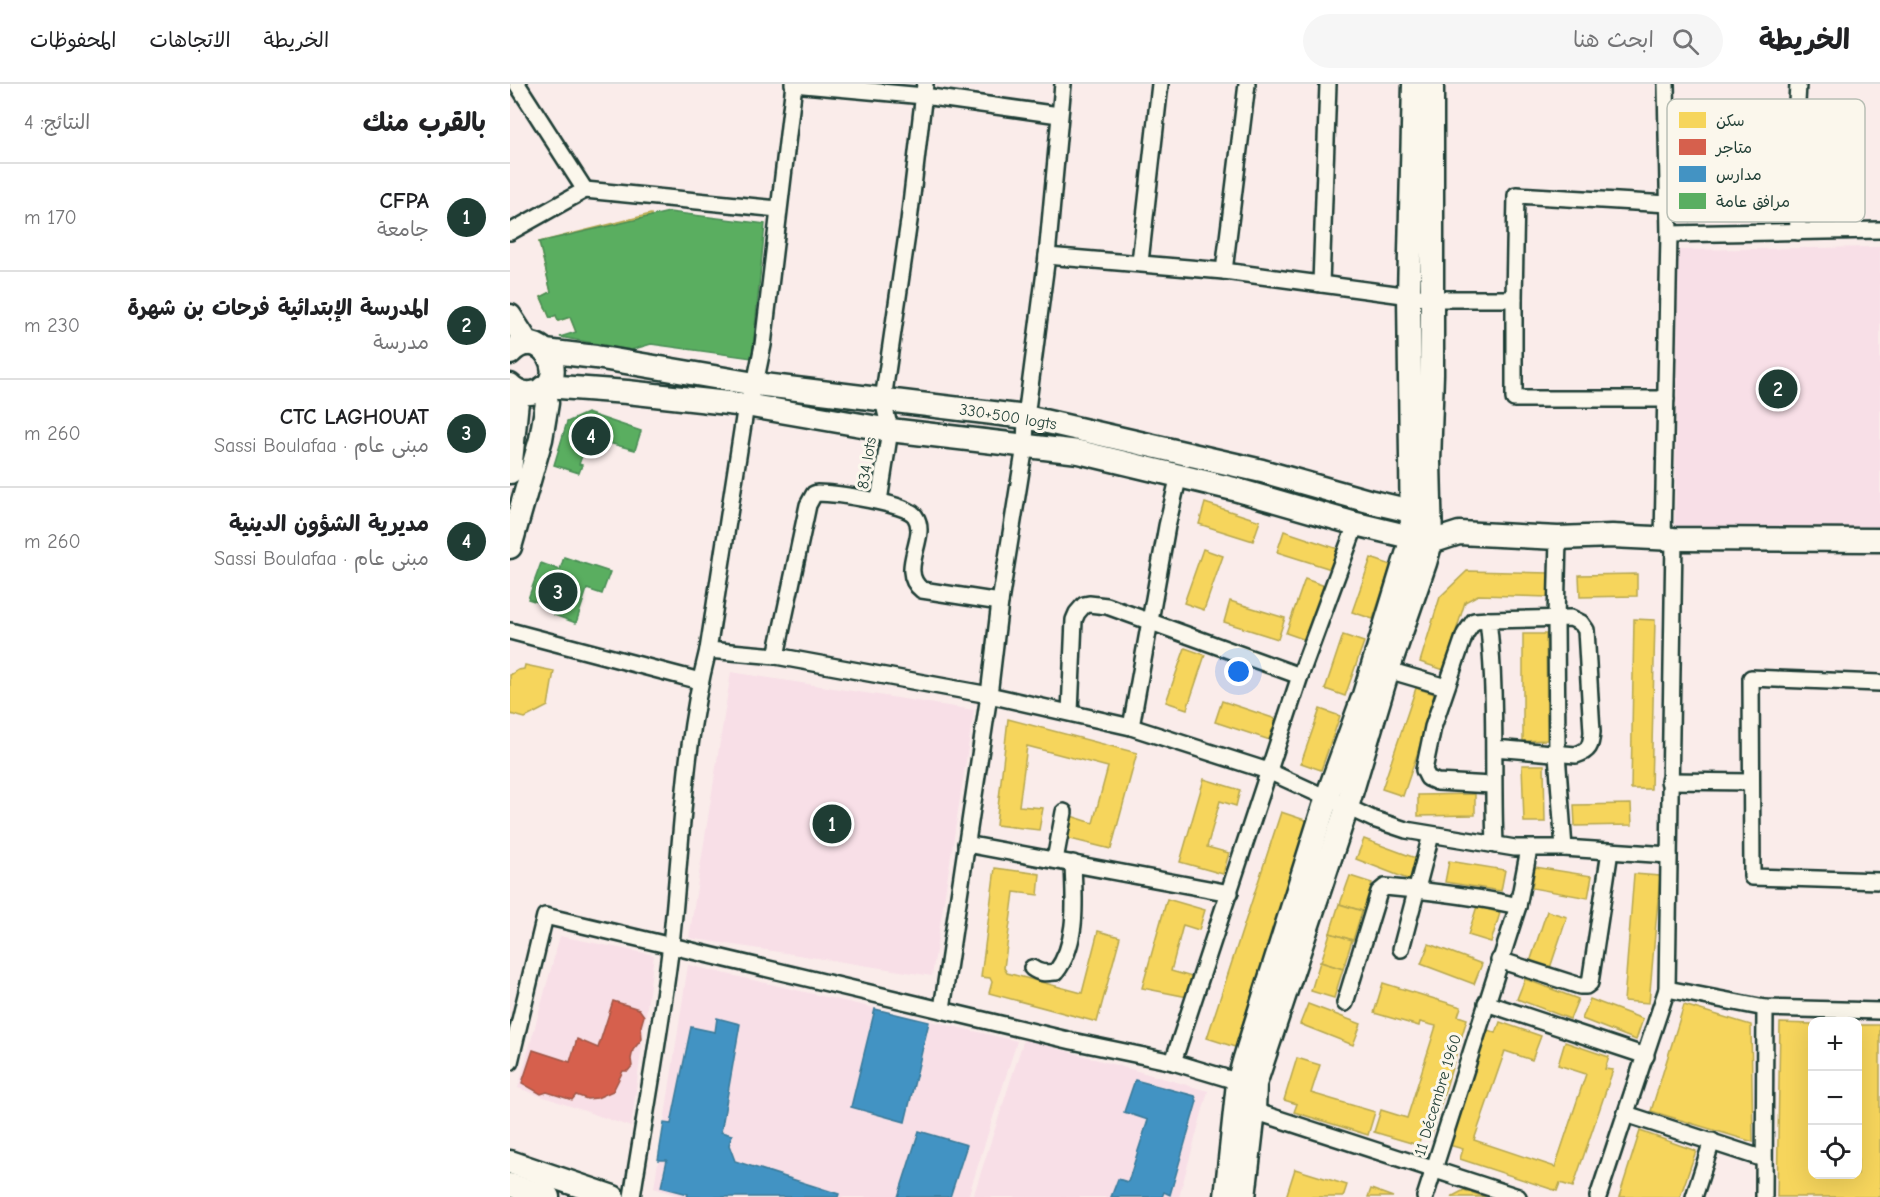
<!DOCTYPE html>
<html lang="ar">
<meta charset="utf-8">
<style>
body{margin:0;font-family:"Comic Neue","Playpen Sans Arabic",sans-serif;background:#f6f6f6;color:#202124;direction:rtl}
.controls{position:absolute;right:18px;bottom:18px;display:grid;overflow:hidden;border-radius:12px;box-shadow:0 6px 24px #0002}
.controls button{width:54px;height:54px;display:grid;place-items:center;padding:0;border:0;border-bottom:2px solid #e0e0e0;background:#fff;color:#202124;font:30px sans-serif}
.you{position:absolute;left:729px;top:588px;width:21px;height:21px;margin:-15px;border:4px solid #fff;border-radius:50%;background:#1a73e8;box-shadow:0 0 0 9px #1a73e833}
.badge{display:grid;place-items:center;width:39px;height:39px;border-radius:50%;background:#1f3d34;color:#fff;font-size:20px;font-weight:700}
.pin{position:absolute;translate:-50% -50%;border:3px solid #fff;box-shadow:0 2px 6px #0006}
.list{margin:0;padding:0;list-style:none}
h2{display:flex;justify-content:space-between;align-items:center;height:78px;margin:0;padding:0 24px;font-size:26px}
h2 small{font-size:20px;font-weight:400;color:#757577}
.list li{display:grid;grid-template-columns:39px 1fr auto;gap:18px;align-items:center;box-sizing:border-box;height:108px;padding:0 24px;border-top:2px solid #e0e0e0}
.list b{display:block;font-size:22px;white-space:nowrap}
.list p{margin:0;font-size:20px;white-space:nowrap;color:#757577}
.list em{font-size:20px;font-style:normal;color:#757577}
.icon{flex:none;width:33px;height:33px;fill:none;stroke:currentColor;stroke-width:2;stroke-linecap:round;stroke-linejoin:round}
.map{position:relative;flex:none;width:1370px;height:1113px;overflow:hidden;direction:ltr}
header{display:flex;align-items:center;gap:36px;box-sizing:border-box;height:84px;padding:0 30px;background:#fff;border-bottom:2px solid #e0e0e0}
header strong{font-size:28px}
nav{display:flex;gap:33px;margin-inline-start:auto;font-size:21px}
.search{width:420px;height:54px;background:#f6f6f6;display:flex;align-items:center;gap:15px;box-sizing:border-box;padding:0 21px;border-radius:33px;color:#757577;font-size:22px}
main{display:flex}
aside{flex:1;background:#fff}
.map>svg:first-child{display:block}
.built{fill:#f8dfe7}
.homes{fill:#f6d55c;stroke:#b6a750;stroke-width:1.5}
.shops{fill:#d6604d;stroke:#9f5646;stroke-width:1.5}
.schools{fill:#4393c3;stroke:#387998;stroke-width:1.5}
.public{fill:#5aae61;stroke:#488c54;stroke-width:1.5}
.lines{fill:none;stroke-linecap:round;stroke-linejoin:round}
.street-casing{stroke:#1f3d34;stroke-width:20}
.secondary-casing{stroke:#1f3d34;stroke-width:27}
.street{stroke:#fbf7ec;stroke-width:15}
.secondary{stroke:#fbf7ec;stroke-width:22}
.labels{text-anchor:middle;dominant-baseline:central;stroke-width:6;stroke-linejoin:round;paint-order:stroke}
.street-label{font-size:16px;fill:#1f3d34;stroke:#fbf7ec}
.key{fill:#fbf7ec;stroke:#b9bfb5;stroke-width:1.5}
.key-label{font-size:16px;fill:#1f3d34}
</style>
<header>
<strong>الخريطة</strong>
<div class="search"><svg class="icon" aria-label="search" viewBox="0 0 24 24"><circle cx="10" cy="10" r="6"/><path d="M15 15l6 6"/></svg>ابحث هنا</div>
<nav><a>الخريطة</a><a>الاتجاهات</a><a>المحفوظات</a></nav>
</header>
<main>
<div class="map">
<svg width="1370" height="1113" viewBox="0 0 1370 1113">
<rect width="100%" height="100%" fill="#faecea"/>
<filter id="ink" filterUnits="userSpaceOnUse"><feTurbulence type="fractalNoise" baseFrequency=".0167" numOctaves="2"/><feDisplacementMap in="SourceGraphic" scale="12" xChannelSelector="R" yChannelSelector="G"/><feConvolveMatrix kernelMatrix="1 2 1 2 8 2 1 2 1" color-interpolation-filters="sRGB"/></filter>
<g filter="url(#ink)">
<g class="built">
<path d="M1370,163V447L1165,445L1168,166Z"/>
<path d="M221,588L464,626L422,892L179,854Z"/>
<path d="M50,852L144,871L121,1043L8,1004Z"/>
<path d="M178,881L507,957L458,1113H171L144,1104Z"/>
<path d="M514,955L698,1007L669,1113H463Z"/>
</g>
<g class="homes">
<path d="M141,130L161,212L176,208L179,220L66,248L60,233L48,237L46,231L40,234L31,213L41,208L29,158Z"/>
<path d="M695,419L750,437L743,457L689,440Z"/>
<path d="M774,447L828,465L821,485L767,468Z"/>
<path d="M693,465L713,472L694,526L674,519Z"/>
<path d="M861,474L881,481L863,535L842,528Z"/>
<path d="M957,487L1039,489L1038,513L968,511L955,518L934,586L910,578L930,513Z"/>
<path d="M1127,490V512L1070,513L1069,491Z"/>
<path d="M795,495L815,502L796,556L776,549Z"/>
<path d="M720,517L775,534L768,555L714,538Z"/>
<path d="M1124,535L1145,536L1141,705H1121Z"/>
<path d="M1013,550H1036L1037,656L1013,657Z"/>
<path d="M833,551L854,558L835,612L815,605Z"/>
<path d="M675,564L695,571L677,625L656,618Z"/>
<path d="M15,581L44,587L38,622L15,634L0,630V591L8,586L14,585Z"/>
<path d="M906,604L927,611L893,712L872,705Z"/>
<path d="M712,617L766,635L760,656L705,638Z"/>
<path d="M810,625L830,632L811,686L791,679Z"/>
<path d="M498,635L627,669L601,765L556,754L561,732L583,739L598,683L517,662L509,722L533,724L529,746L486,741Z"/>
<path d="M1012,681H1034L1035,738H1014Z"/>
<path d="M694,695L730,706L726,722L710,717L697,763L719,769L713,790L670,778Z"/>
<path d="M965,710V731L908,732V711Z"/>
<path d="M1121,720L1122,741L1065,742L1064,721Z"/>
<path d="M771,728L798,737L725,963L697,954Z"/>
<path d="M854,755L908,775L900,796L846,775Z"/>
<path d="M939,777L995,786L991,807L935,798Z"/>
<path d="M1025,783L1082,792L1078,814L1022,804Z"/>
<path d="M485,784L530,790L528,811L504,808L494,884L497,889L572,909L588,847L610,853L587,938L479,909L482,898L480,894L471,893Z"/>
<path d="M1124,790L1150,792L1139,919L1114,917Z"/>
<path d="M840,792L862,799L853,827L830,820Z"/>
<path d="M657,815L695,826L689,846L673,841L661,887L682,893L678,913L632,904Z"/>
<path d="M829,820L852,827L843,856L820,849Z"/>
<path d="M967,822L990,829L981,858L958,851Z"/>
<path d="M1037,827L1057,833L1039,887L1019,881Z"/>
<path d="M820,849L842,856L833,885L811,878Z"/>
<path d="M919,860L972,880L964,900L911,880Z"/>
<path d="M810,878L833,885L824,914L801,907Z"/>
<path d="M1015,895L1068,915L1060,935L1007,915Z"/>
<path d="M873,899L951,923L948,932L957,935L921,1052L912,1049L908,1061L864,1048L871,1026L897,1034L926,942L910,938L909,942L864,929Z"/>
<path d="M1080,915L1133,935L1126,956L1072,935Z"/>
<path d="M798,920L851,940L843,961L790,940Z"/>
<path d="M1174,921L1241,941L1243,1058L1141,1027Z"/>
<path d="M990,938L1031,952L1022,976L995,967L964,1056L1045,1083L1076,990L1048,981L1055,958L1099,973L1095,985L1103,986L1063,1103L1050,1099L1047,1107L950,1075L953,1065L939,1061L978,946L986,949Z"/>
<path d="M1270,939L1302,940V1090H1348V941H1370V1113H1267Z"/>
<path d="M787,974L810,981L801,1009L865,1028L858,1051L784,1028L787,1020L774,1016Z"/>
<path d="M1130,1047L1186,1067L1170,1113H1109Z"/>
<path d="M785,1085L837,1101L833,1113H776Z"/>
<path d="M861,1105L883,1113H858Z"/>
<path d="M954,1106L975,1113H941Z"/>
</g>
<path class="shops" d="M103,917L129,925L134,932L131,942L132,955L123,966L121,975L122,982L118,987H113L103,1007L87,1014L77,1015L66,1011L62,1016L37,1008L31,1010L12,999L23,966L60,978L67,955L88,964Z"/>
<g class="schools">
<path d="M365,925L419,938L395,1038L341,1023Z"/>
<path d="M207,934L230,940L211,1048L222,1051L219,1061L225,1077L329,1110L328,1113H177L178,1110L151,1103L157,1076H148L154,1039L161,1040L181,943L205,948Z"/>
<path d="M625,996L685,1012L687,1017L660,1111L654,1108L652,1113H601L608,1095L618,1098L638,1036L614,1028Z"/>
<path d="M409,1047L457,1061L440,1113H388Z"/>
</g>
<g class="public">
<path d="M159,128L255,140L242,274L141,260L121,266L50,253L66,248L60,233L48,237L46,231L40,234L31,213L41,208L29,158Z"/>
<path d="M77,329L131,347L125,366L99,359L72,372L69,380L72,381L69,389L44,381L57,338Z"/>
<path d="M54,473L100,488L92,510L77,505L66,539L44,531L43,523L18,515L31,479L50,486Z"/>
</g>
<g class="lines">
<g class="street-casing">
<g id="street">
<path d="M283,0L414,12L549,31"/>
<path d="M75,106L268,125"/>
<path d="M0,148L75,106L7,0"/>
<path d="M1288,148L1285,56L1288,0"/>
<path d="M1159,150L1370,146"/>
<path d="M537,172L714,187L923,215H1004L1006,111L1158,120"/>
<path d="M630,178L650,0"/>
<path d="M714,187L737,0"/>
<path d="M811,200L818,0"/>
<path d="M1004,215V315H1156"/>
<path d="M369,417L380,346L373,316L399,137L415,0"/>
<path d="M1048,454L1046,535L1047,670L1054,764"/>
<path d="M1153,455L1159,150L1156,0"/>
<path d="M978,536L964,537L955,550L923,643L914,686L918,694L927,698L982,701"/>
<path d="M0,547L190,597"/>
<path d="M198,566L266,572L479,611L621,643L758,687L863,735L896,746L1005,764H1054L1159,771"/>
<path d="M266,572L298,421L304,410L307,409C324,409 397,419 405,432C420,453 386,486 412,506L490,518"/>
<path d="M878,586L936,603"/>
<path d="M1370,599L1241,594L1242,793L1370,797"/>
<path d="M560,628L564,536L567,529L574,521L579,520L597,522L790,592"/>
<path d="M621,643L657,442L669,391"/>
<path d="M984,664L1066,671C1079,667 1081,662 1082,648L1076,546L1071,539L1061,534L978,536C987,611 982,686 985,761"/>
<path d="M1159,697L1241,698"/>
<path d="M456,760L720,809"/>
<path d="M545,776L554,728"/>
<path d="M891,865L921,751"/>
<path d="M989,876L1070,902H1076L1080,899L1100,767"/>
<path d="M522,884C530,890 536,889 546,888C569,858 564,814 563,779"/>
<path d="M1157,905L1255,924L1370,927"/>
<path d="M835,919L869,808L875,803C919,807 965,812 1008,822L1019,765"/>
<path d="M976,919L1136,972"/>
<path d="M432,925L479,611L490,518L515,362L516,333L537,172L553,0"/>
<path d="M0,978L35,832L562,957L663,978L736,1000"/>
<path d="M663,978L790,592L846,440"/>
<path d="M744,1027L1008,1113"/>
<path d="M1116,1030L1254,1075"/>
<path d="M122,1113C135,1029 151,945 161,860C172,762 173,662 198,566L236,321L245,300L253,261L284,0"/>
<path d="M915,1113L1008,822"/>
<path d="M1088,1113L1157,905L1164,455"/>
<path d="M1184,1113L1202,1057"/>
<path d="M1254,1113L1255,924"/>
</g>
</g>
<g class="secondary-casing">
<g id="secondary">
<path d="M0,232L18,260"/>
<path d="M35,267L86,273L245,300L516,333L752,387L862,418L914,430"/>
<path d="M0,269C31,237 63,297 26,308C16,311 7,308 0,301"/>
<path d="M36,302L117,308L236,321L380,346L569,368L724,405L846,440L921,458L949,449L1048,454L1102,452L1164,455L1370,456"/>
<path d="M0,388L8,307"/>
<path d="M0,463L31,355L37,319L33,304"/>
<path d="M0,1078L103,1113"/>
<path d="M0,1101L38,1113"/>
<path d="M716,1113L728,999L735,974L817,713L854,611L902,454L899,211L904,0"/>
<path d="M734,1113L744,1027L745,1000L837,723L878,586L915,479L921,458L919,378L922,290V0"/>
</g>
</g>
<use href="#street" class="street"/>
<use href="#secondary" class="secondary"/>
</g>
</g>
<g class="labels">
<g class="street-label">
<text transform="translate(498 333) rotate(9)">330+500 logts</text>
<text transform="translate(357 379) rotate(-81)">834 lots</text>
<text transform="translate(928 1011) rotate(-73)">11 Décembre 1960</text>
</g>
</g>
<rect x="1157" y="15" width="198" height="123" rx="9" class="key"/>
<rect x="1169" y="28" width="27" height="16" fill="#f6d55c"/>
<rect x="1169" y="55" width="27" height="16" fill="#d6604d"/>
<rect x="1169" y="82" width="27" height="16" fill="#4393c3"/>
<rect x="1169" y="109" width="27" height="16" fill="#5aae61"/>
<g class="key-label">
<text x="1206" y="42">سكن</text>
<text x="1206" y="69">متاجر</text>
<text x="1206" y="96">مدارس</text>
<text x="1206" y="123">مرافق عامة</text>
</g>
</svg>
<div class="controls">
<button>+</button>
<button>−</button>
<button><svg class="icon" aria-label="locate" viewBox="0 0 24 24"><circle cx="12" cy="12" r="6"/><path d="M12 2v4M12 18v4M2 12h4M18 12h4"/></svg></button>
</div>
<div class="you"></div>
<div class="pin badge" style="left:322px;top:740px">1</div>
<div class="pin badge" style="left:1268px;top:305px">2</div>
<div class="pin badge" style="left:48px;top:508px">3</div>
<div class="pin badge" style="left:81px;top:352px">4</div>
</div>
<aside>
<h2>بالقرب منك<small>النتائج: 4</small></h2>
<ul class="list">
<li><span class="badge">1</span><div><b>CFPA</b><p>جامعة</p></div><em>170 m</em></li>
<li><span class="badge">2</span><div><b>المدرسة الإبتدائية فرحات بن شهرة</b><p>مدرسة</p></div><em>230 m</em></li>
<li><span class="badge">3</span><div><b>CTC LAGHOUAT</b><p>مبنى عام · Sassi Boulafaa</p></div><em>260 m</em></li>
<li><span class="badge">4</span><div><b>مديرية الشؤون الدينية</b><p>مبنى عام · Sassi Boulafaa</p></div><em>260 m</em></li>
</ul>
</aside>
</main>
